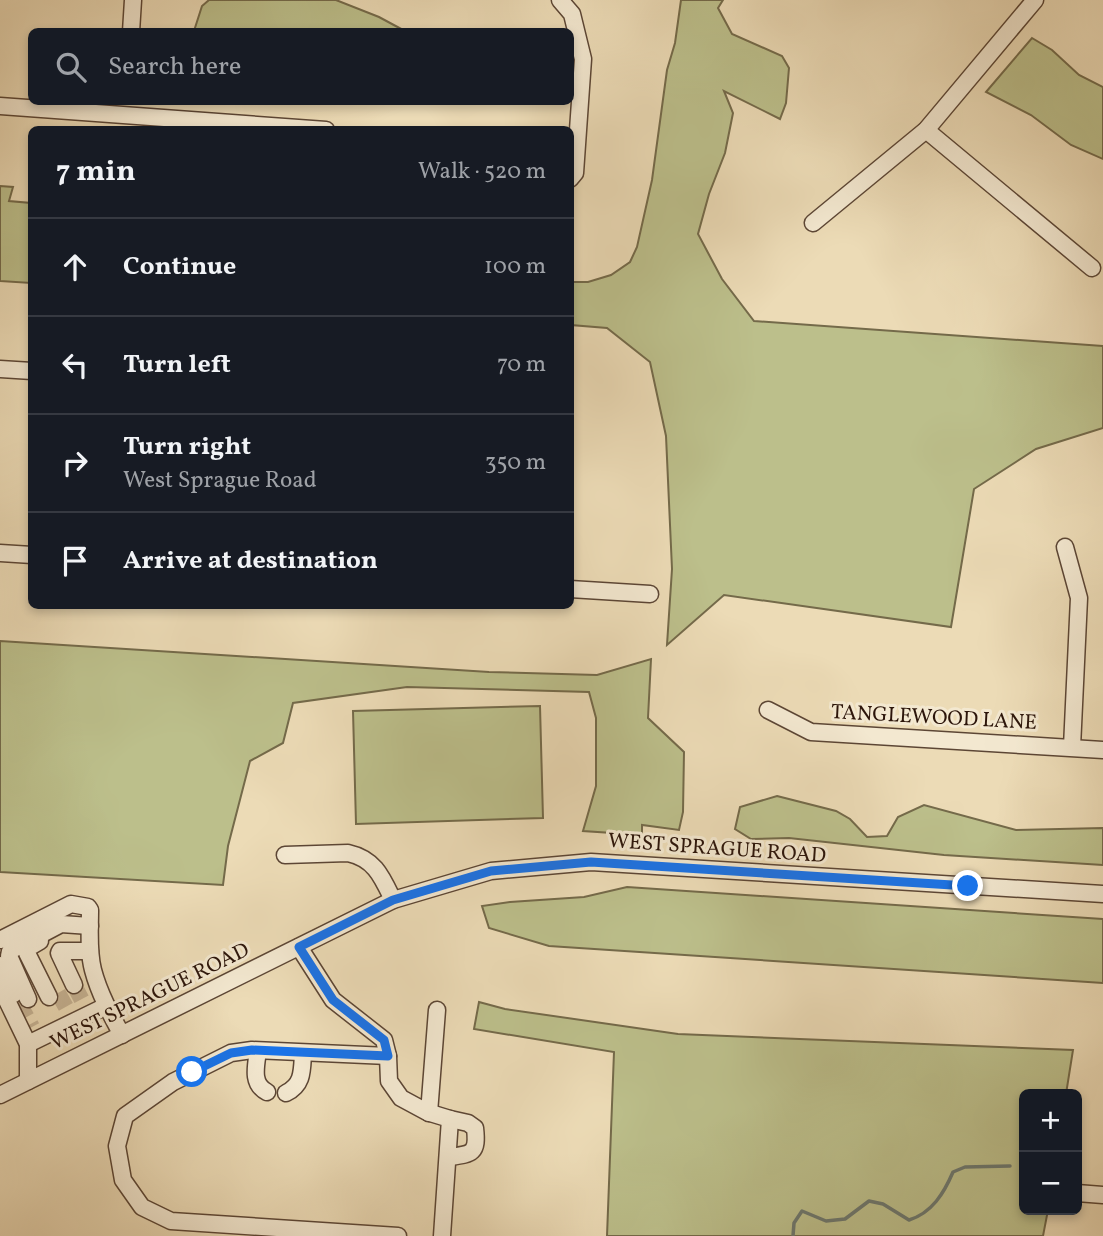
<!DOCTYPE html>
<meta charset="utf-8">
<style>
body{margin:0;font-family:Vollkorn,serif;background:#20242c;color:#f1f3f6}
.controls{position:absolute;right:21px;bottom:21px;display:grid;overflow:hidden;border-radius:10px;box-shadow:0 4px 10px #0003}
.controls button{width:63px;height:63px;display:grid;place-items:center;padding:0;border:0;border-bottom:2px solid #363941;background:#171b24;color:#f1f3f6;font:35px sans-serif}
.stop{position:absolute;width:21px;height:21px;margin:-16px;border:5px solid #1a73e8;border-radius:50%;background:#fff}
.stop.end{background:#1a73e8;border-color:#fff;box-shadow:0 2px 7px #0008}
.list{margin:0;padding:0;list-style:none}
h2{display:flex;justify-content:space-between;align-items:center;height:91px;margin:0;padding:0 28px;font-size:30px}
h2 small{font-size:23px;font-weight:400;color:#9ea1a6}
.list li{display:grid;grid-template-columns:46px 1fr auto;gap:21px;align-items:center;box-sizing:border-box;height:98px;padding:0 28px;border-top:2px solid #363941}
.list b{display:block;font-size:26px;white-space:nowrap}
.list p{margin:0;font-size:23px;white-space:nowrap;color:#9ea1a6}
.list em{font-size:23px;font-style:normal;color:#9ea1a6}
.icon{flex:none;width:38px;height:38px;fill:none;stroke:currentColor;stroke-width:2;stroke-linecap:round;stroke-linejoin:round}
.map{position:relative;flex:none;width:1103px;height:1236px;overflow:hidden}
.search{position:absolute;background:#171b24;box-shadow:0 4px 10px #0003;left:28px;top:28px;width:546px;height:77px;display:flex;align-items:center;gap:18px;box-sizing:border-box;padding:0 24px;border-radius:10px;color:#9ea1a6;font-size:26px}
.panel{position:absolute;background:#171b24;box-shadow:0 4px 10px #0003;left:28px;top:126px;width:546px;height:483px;border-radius:10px}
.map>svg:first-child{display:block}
.green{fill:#bcbf8b;stroke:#746a4a;stroke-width:2}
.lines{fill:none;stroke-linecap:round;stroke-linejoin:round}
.stream{stroke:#6d786f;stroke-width:3.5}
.minor-tunnel{stroke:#c6b394;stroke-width:16;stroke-dasharray:16 8;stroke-linecap:butt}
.minor-casing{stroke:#5c4635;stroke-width:19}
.minor{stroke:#f3e8d0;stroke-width:16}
.route{stroke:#1a73e8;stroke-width:9}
.labels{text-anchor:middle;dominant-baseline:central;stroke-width:6;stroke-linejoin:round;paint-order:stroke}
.street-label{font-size:21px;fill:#2c150a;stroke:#f3e8d0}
</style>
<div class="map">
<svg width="1103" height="1236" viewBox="0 0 1103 1236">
<rect width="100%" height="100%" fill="#ecdbb6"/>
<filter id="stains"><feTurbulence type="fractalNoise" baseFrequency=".00286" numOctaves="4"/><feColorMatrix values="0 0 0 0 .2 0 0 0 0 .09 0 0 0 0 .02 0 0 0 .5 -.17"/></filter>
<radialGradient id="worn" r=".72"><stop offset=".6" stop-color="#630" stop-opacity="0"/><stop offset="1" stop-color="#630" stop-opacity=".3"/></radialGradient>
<g class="green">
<path d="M209,0H336L379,17L405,31H194L202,6Z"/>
<path d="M681,0H723L718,8L732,34L782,56L789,68L786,103L780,119L724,91L733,113L725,153L709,194L698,234L722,279L754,321L1103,346V428L1036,449L974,489L951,627L724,595L667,645L672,569L666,436L650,362L607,328L571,325L570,282H588L611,275L630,262L637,247L652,180L667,70L675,43Z"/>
<path d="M1032,38L1052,50L1079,75L1103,87V159L1071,145L1031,115L986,92Z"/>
<path d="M0,186L13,187L9,201L31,203V283L0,281Z"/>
<path d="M0,641L489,672L597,675L651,659L648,718L684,752L683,812L679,830L642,825V835L583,831L596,786V718L589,692L407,687L293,703L283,743L250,761L228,846L223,885L0,872Z"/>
<path d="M540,706L543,818L356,824L353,711Z"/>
<path d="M777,796L836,811L850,819L867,837L887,836L898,817L924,805L1016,830L1103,828V865L944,855L789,838L751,839L735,829L740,807Z"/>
<path d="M627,887L1103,919V983L549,946L489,928L482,906L510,902L584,897Z"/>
<path d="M479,1002L505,1009L678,1034L1073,1050L1066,1094H1024V1210H1048L1043,1236H607L614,1052L474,1029Z"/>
</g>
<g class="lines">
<path class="stream" d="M793,1236L794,1223L802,1211L826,1221L845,1219L869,1201L883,1204L909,1220C932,1213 944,1193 953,1172L965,1167L1010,1166"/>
<g class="minor-tunnel">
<path d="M74,985L83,1002"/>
<path d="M58,993L67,1009"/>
<path d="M19,1003L32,1027"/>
</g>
<g class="minor-casing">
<g id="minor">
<path d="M560,0L572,14L583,59L575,173L570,179"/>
<path d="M131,32L133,0"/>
<path d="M0,106L326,130"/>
<path d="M926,130L1092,268"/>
<path d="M813,223L926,130L1035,0"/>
<path d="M0,369L32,371"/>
<path d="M1065,547L1079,598L1072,747"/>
<path d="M0,553L32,555"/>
<path d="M570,589L650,594"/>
<path d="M768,710L811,732L1103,750"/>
<path d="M285,855L348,853C375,859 382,877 393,900"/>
<path d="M0,940L71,904L88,907L90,910C90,930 88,951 93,970C99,993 111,1015 122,1035"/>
<path d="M40,941L28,948L27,953L49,997"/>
<path d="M299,947L333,1000L384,1040L388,1056L389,1081L401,1098L427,1112L450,1119L442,1236"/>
<path d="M0,965L14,994"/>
<path d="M74,985L59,953L60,951H90"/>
<path d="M0,986L28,1044V1081"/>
<path d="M28,999L9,956L10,951L61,924L90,926"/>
<path d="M28,1044L106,1006"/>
<path d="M258,1051C256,1066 251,1084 267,1092"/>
<path d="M388,1056L252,1050L231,1053L173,1082L125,1116L117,1146L123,1180L142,1207L171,1221L398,1236"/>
<path d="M286,1093C303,1085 302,1071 303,1053"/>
<path d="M0,1095L393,900L491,871L591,862L1103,894"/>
<path d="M429,1113L437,1010"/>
<path d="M449,1157C472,1154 478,1154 475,1128L468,1123L450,1119"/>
<path d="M1077,1193L1103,1195"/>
</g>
</g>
<use href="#minor" class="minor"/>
</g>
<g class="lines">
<path class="route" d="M192,1072L231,1053L252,1050L388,1056L384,1040L333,1000L299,947L393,900L491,871L591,862L968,886"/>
</g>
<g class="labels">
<g class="street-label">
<text transform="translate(934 718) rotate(3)">TANGLEWOOD LANE</text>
<text transform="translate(717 849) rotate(4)">WEST SPRAGUE ROAD</text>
<text transform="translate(150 997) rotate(-26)">WEST SPRAGUE ROAD</text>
</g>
</g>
<rect width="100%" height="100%" filter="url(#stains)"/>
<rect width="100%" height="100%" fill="url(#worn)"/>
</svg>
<div class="controls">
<button>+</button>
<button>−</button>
</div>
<div class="stop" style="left:192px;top:1072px"></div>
<div class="stop end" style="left:968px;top:886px"></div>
<div class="search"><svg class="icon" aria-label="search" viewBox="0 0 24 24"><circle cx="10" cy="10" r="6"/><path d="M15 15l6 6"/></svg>Search here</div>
<section class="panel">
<h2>7 min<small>Walk · 520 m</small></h2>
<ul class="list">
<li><svg class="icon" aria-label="ahead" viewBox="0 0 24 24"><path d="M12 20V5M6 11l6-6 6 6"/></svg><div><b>Continue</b></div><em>100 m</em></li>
<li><svg class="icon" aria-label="left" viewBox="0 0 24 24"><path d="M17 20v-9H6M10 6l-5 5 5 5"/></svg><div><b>Turn left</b></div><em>70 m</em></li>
<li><svg class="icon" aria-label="right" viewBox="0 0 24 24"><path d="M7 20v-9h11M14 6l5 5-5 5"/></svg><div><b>Turn right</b><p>West Sprague Road</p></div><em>350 m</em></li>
<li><svg class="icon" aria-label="arrive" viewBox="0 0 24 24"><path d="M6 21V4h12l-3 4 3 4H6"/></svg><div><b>Arrive at destination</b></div></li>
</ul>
</section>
</div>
